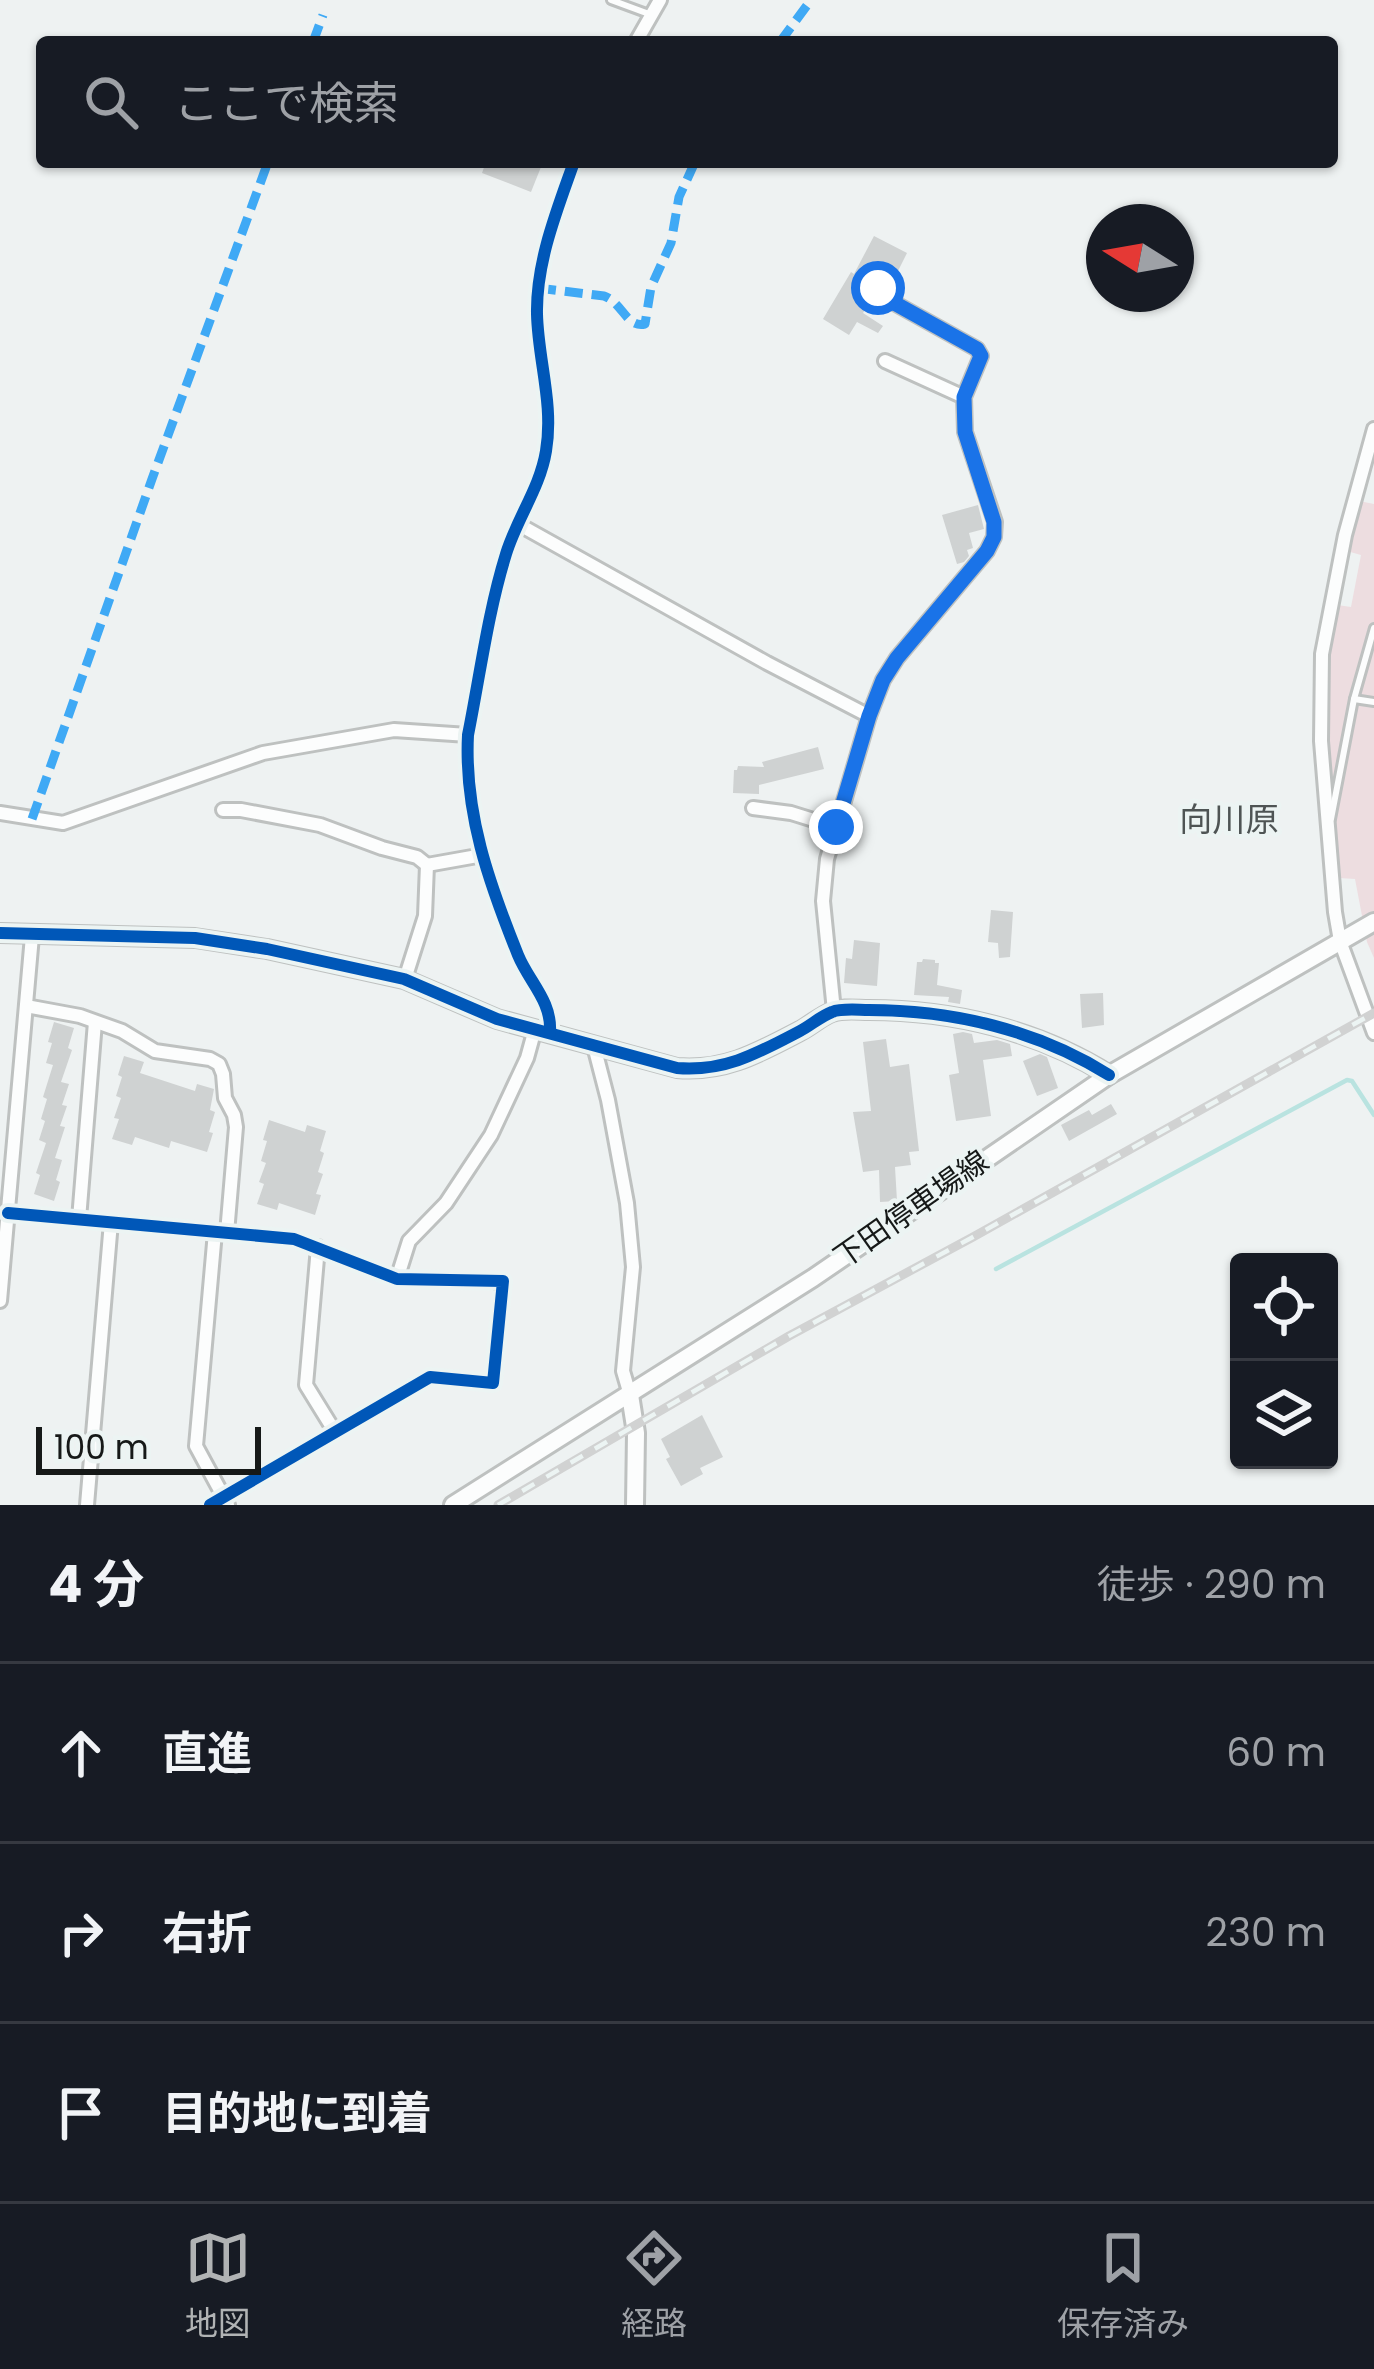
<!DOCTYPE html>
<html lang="ja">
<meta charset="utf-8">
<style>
body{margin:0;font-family:Poppins,"Noto Sans JP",sans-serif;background:#20242c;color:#f1f3f6}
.controls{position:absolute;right:36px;bottom:36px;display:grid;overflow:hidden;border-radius:12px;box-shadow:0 3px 9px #0004}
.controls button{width:108px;height:108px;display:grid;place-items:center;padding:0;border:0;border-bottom:3px solid #363941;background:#171b24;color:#f1f3f6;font:60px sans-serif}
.compass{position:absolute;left:1086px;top:204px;width:108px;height:108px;border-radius:50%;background:#171b24;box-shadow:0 3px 9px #0004;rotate:281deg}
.scale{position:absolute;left:36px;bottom:30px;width:225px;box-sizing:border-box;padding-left:12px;border:6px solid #161918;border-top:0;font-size:33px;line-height:42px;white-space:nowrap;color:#161918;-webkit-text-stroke:9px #ecf4f3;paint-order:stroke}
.stop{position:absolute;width:36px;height:36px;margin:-27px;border:9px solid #1a73e8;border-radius:50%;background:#fff}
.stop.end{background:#1a73e8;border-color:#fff;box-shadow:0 3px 12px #0008}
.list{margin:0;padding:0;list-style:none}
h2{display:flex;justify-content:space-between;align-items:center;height:156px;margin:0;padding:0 48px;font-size:51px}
h2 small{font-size:39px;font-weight:400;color:#9ea1a6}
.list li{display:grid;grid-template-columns:78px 1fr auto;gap:36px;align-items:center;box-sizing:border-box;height:180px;padding:0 48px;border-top:3px solid #363941}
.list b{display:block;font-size:45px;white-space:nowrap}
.list em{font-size:39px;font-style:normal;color:#9ea1a6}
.icon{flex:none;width:66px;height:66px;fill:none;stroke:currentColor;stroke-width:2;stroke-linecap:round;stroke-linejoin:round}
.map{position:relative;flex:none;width:1374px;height:1505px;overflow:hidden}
.search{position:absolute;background:#171b24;box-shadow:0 3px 9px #0004;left:36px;right:36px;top:36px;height:132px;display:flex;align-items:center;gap:30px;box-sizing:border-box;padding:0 42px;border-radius:12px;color:#9ea1a6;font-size:45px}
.sheet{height:696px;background:#171b24}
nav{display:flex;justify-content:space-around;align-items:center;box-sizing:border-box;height:168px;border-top:3px solid #363941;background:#171b24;font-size:33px;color:#9ea1a6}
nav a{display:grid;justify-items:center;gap:6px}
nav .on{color:#b1b3b4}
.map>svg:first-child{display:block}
.green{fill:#eddde0}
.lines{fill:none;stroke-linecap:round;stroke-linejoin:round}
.stream{stroke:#b9e3e0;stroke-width:4.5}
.building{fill:#cfd2d2}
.lane-casing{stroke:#bec1c0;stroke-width:12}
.street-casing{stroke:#bec1c0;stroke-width:18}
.secondary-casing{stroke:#bec1c0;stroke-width:22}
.lane{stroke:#fcfdfd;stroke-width:6}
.street{stroke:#fcfdfd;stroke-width:12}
.secondary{stroke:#fcfdfd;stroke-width:16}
.rail-casing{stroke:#d1d2d2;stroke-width:9}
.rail{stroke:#ecf4f3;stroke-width:4.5;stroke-dasharray:14;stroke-linecap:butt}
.quiet{stroke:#3fa9f5;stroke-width:9;stroke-dasharray:18 9;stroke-linecap:butt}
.cycleway-casing{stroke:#ecf4f3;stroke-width:20}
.cycleway{stroke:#0057b8;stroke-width:12}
.route{stroke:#1a73e8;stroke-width:15}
.labels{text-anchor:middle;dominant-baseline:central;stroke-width:9;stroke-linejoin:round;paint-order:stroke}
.street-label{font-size:30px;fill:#161918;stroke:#ecf4f3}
.neighbourhood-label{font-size:33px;fill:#4e5454;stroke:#ecf4f3}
</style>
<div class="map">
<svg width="1374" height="1505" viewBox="0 0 1374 1505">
<rect width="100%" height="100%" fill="#eef2f2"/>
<path class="green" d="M1359,501L1374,504V958L1367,942L1355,879L1339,878L1327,741L1328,673L1337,605L1351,607L1361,555L1347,551Z"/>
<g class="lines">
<path class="stream" d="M996,1269L1347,1080L1352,1081L1374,1115"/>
</g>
<g class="building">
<path d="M486,162H543L531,192L482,173Z"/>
<path d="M874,236L907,253L897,273L884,267L878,278L872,279L868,285L869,293L863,302L868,305L863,313L883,326L878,333L857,322L849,335L823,319L851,272L854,274Z"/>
<path d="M978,505L984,529L969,533L973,548L967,550L969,556L964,562L957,564L942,515Z"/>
<path d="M818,747L824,769L759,785V794L733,793L734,770H737L738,766L764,767L762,762Z"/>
<path d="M991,910L1013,912L1010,957L999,958L998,943L988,942Z"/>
<path d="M854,940L880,943L877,986L844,983L846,958L852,959Z"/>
<path d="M923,959L935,960V963H939L937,985L962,990L960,1004L948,1002L949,997L914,995L917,962H922Z"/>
<path d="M1103,993L1104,1025L1082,1028L1080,994Z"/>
<path d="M54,1022L74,1028L68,1048L72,1050L61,1082L69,1084L62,1105L67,1106L60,1126L65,1127L55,1158L62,1160L56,1180L60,1182L54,1201L34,1194L40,1175L36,1173L46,1143L39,1140L45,1121L41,1119L47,1099L43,1097L53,1065L46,1063L52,1043L48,1042Z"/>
<path d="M963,1032L972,1034L974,1043L997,1040L1010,1044L1012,1056L983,1060L991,1116L956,1121L949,1075L959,1073L953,1034Z"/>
<path d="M886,1039L890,1067L909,1064L919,1151L909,1152L911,1165L895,1167L897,1201L880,1202L879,1170L863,1172L853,1112L871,1111L863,1042Z"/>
<path d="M1040,1054L1047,1057L1058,1088L1037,1096L1023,1061Z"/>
<path d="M124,1056L144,1062L140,1073L195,1091L197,1084L214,1089L210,1110L215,1112L209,1132L213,1133L207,1152L171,1141L169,1148L135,1137L132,1145L112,1139L119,1119L114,1118L121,1098L116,1096L122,1077L118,1075Z"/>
<path d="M1111,1104L1117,1114L1069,1141L1061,1125L1089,1110L1092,1115Z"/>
<path d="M269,1120L305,1132L307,1125L326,1131L320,1151L324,1153L318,1172L323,1174L316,1194L321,1195L315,1215L279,1203L277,1210L257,1204L264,1184L259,1182L266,1163L261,1161L267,1141L263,1140Z"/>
<path d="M702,1415L723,1457L700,1468L703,1474L681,1486L666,1459L670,1457L661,1439Z"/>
</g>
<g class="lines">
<g class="lane-casing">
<g id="lane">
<path d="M611,0L649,14"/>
<path d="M1354,699L1374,702"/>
<path d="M1331,819L1354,699L1374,628"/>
</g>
</g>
<g class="street-casing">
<g id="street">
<path d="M636,42L660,0"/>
<path d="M878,288L887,299L977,349L981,356L964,397"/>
<path d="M1374,429L1345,535L1322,654L1321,741L1335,912L1340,941L1374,1033"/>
<path d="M518,524L767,663L869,716"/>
<path d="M753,808L791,813L836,827"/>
<path d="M223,810H241L320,825L382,848L417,857L427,865L483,855"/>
<path d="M0,813L63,823L263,753L394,730L468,735"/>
<path d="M405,979L425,916L427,865"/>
<path d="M26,1006L80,1016L122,1031L155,1051L210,1059L219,1064L223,1074L225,1098L234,1115L236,1127L227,1233"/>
<path d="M834,1011L823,901L827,859L869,716L883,680L897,658L987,551L994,537L995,522L965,432L964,397L885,361"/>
<path d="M550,1032C552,1001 529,982 518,955C489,883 464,813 468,735C480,675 488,612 506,554C517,518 540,488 546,451C554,404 538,360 537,314C536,262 557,210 574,162"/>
<path d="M594,1046L608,1100L627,1203L633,1267L623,1371L630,1395"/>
<path d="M8,1213L294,1239L397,1279L503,1281L493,1383L430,1377L210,1505"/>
<path d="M79,1219L95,1022"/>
<path d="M215,1232L196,1446L228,1505"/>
<path d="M318,1247L306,1385L335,1432"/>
<path d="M397,1279L409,1241L446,1203L491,1135L527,1058L535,1029"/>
<path d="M0,1301L32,936"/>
<path d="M87,1505L111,1222"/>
</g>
</g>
<g class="secondary-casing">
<g id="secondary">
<path d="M0,933L195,938L267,949L404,979L497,1019L677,1068C725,1072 758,1053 800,1031C810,1026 821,1016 832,1012C842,1008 857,1010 869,1010C953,1010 1037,1030 1109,1075"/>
<path d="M630,1395L636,1433L635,1505"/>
<path d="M453,1505L813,1278L1109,1075L1374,922"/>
</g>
</g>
<use href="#lane" class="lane"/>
<use href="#street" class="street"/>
<use href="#secondary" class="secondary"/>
<g class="rail-casing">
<path id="rail" d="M498,1505L789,1336L973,1237L1374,1013"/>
</g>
<use href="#rail" class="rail"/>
<g class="quiet">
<path d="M313,42L323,15"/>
<path d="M780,42L811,0"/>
<path d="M538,288L604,296C623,303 626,328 645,324L651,287L671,243L679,197L695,162"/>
<path d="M32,819L152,479L268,162"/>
</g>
<g class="cycleway-casing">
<g id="cycleway">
<path d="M0,933L195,938L267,949L404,979L497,1019L677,1068C725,1072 758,1053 800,1031C810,1026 821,1016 832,1012C842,1008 857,1010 869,1010C953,1010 1037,1030 1109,1075"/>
<path d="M550,1032C552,1001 529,982 518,955C489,883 464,813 468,735C480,675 488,612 506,554C517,518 540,488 546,451C554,404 538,360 537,314C536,262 557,210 574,162"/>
<path d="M8,1213L294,1239L397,1279L503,1281L493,1383L430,1377L210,1505"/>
</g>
</g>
<use href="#cycleway" class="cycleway"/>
</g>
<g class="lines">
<path class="route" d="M836,827L869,716L883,680L897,658L987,551L994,537V522L965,432L964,397L981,356L977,349L887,299L878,288"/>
</g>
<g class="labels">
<g class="street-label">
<text transform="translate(911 1209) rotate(-35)">下田停車場線</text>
</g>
<g class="neighbourhood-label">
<text x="1229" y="819">向川原</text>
</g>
</g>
</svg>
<div class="controls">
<button><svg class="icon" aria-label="locate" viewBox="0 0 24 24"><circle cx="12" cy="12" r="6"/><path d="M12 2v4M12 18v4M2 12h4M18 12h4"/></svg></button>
<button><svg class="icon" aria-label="layers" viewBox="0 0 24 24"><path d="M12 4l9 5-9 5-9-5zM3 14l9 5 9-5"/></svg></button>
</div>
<svg class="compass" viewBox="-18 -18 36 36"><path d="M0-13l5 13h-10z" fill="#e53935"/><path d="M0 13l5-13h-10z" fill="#9ea1a6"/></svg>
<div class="scale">100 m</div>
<div class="stop" style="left:878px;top:288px"></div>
<div class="stop end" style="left:836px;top:827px"></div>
<div class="search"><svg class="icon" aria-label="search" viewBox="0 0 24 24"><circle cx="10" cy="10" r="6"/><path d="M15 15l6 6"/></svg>ここで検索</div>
</div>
<section class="sheet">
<h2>4 分<small>徒歩 · 290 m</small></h2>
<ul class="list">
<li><svg class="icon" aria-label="ahead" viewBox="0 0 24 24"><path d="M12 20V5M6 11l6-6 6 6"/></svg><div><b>直進</b></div><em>60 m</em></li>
<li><svg class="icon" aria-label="right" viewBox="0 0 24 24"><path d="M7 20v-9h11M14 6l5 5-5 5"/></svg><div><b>右折</b></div><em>230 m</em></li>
<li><svg class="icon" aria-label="arrive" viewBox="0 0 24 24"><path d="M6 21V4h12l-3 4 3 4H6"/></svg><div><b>目的地に到着</b></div></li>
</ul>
</section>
<nav>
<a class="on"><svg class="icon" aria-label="map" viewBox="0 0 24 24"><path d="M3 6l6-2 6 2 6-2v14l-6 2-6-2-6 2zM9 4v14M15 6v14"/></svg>地図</a>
<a><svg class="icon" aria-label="directions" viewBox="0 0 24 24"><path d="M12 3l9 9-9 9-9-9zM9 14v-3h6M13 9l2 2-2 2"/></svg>経路</a>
<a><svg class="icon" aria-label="saved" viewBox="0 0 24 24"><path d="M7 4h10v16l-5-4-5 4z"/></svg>保存済み</a>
</nav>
